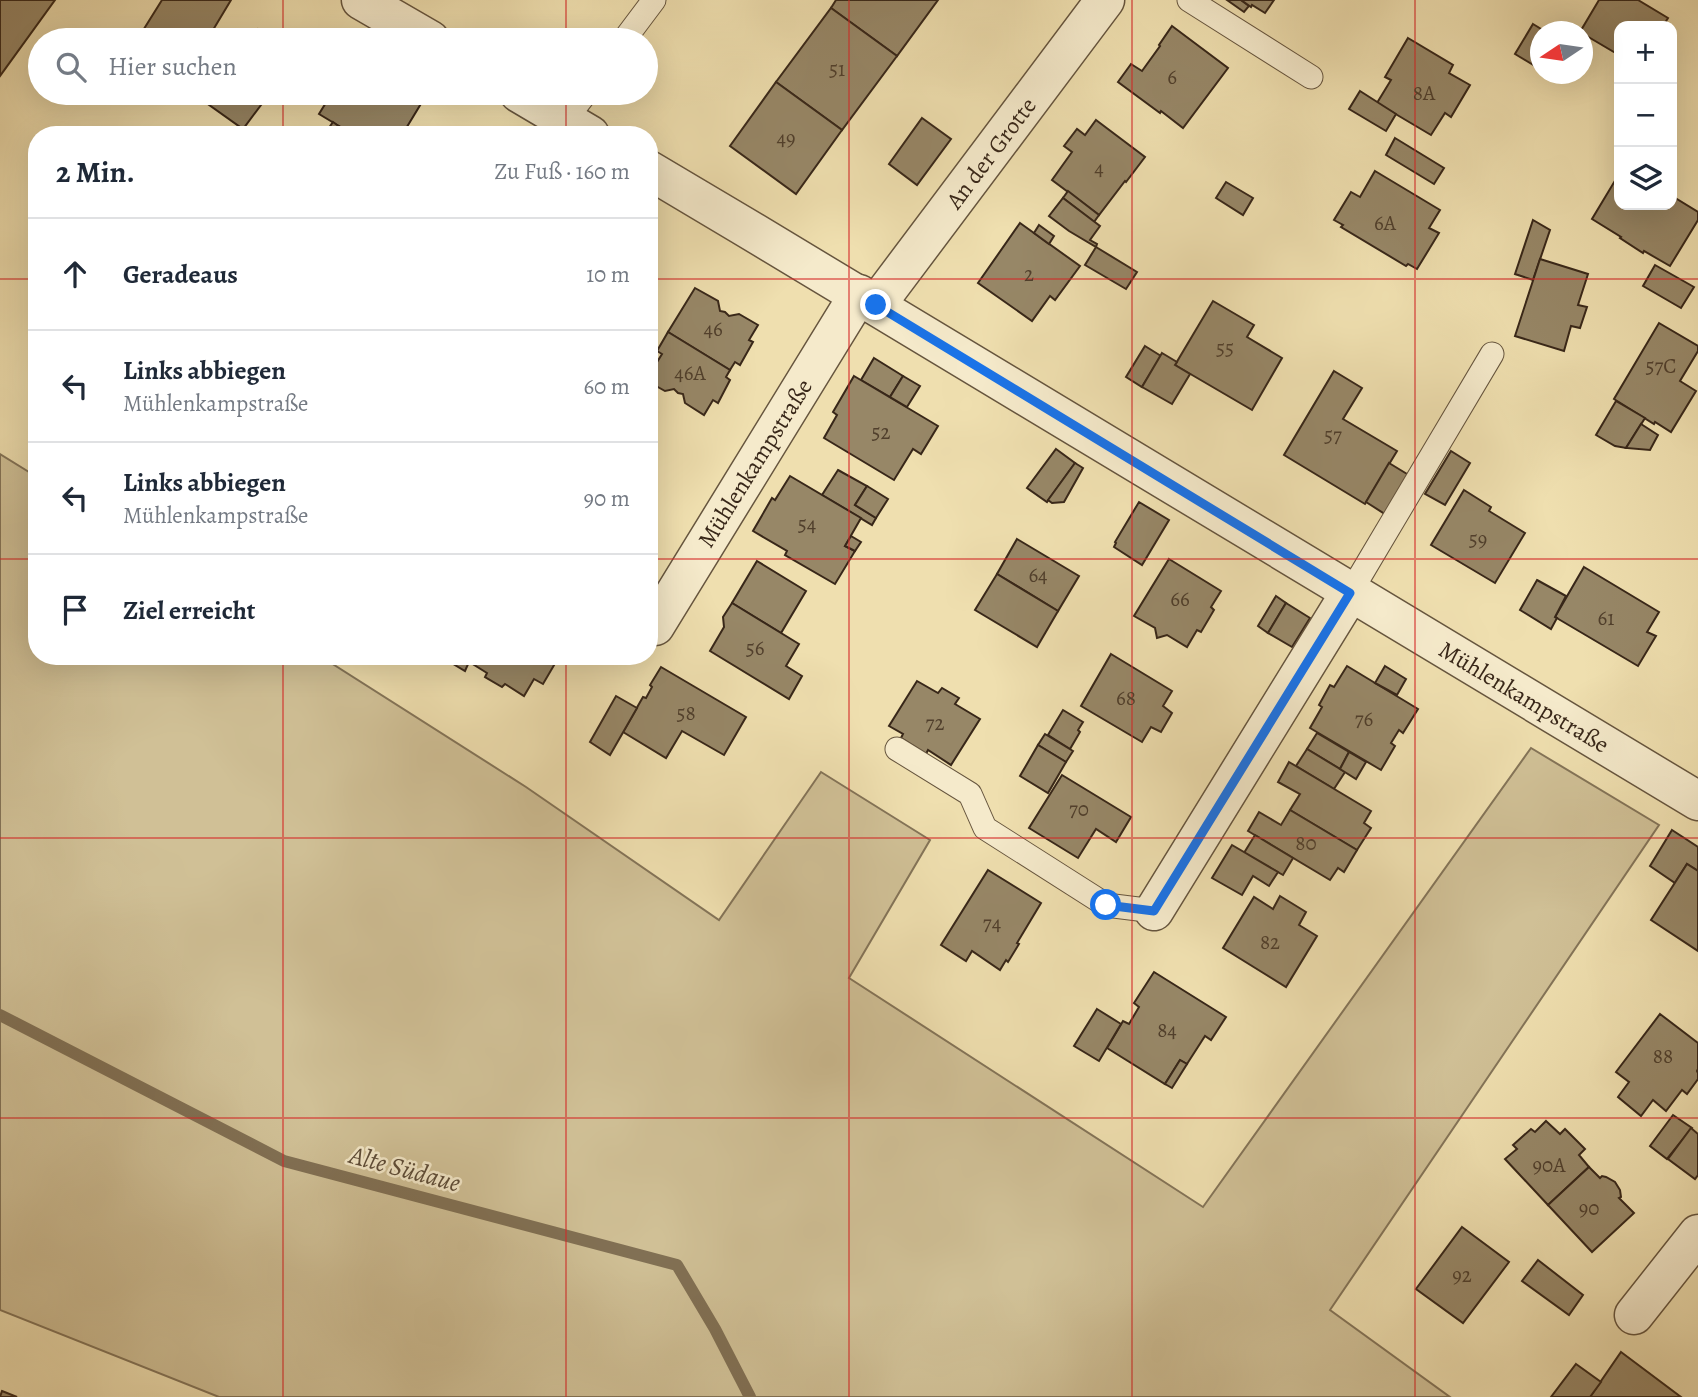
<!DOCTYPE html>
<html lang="de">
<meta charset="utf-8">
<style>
body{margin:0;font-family:Alegreya,serif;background:#f6f6f7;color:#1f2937}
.controls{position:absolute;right:21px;top:21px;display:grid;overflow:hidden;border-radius:14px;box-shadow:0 7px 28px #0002}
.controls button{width:63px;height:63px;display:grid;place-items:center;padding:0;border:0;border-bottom:2px solid #e0e1e3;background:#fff;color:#1f2937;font:35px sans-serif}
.compass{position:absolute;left:1530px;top:21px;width:63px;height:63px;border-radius:50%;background:#fff;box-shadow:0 7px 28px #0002;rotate:257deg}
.stop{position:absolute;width:21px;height:21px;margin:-16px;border:5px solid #1a73e8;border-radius:50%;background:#fff}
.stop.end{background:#1a73e8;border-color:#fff;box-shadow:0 2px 7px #0008}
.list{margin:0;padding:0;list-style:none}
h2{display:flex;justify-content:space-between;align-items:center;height:91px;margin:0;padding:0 28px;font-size:30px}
h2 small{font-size:23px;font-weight:400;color:#747a83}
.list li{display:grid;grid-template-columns:46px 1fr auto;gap:21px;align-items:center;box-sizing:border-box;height:112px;padding:0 28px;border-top:2px solid #e0e1e3}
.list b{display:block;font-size:26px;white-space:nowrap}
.list p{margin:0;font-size:23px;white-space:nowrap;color:#747a83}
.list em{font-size:23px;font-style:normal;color:#747a83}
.icon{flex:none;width:38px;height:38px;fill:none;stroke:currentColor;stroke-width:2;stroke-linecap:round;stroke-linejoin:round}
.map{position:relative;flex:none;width:1698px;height:1397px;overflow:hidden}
.search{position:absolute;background:#fff;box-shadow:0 7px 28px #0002;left:28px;top:28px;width:630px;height:77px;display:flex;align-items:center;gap:18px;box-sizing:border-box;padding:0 24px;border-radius:38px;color:#747a83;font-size:26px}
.panel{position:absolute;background:#fff;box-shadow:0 7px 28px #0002;left:28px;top:126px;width:630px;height:539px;border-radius:28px}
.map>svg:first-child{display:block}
.green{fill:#d0c096;stroke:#847458;stroke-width:2}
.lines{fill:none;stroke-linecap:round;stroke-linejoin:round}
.stream{stroke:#817054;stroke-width:12}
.building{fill:#978767;stroke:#382719;stroke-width:2}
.lane-casing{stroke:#66553e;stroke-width:25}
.street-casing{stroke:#66553e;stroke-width:41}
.lane{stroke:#f5eacb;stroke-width:23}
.street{stroke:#f5eacb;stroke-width:38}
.route{stroke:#1a73e8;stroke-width:9}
.grid{fill:none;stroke:#d62828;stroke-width:2;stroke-opacity:0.55}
.labels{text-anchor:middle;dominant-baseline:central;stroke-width:5;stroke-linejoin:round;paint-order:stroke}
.number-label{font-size:21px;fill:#503f2c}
.street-label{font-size:24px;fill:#382719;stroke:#f5eacb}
.water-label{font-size:26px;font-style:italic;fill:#5c4b37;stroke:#f5eacb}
</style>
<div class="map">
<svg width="1698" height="1397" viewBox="0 0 1698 1397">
<rect width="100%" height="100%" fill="#efdfaf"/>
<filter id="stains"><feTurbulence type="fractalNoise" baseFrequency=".00286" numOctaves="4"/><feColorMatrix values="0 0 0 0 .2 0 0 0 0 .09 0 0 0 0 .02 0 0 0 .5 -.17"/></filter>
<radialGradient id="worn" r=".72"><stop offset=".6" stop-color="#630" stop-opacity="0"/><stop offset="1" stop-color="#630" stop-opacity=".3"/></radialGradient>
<path class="green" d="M0,454L37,477V656H320L526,787L719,920L821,772L930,840L849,978L1203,1207L1531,748L1659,825L1330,1310L1450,1397H219L0,1310Z"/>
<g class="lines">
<path class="stream" d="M0,1015L284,1161L677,1265L715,1329L750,1397"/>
</g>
<g class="building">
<path d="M0,0H55L0,76Z"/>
<path d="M162,0H231L207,40H137Z"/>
<path d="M836,0H938L897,56L831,8Z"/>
<path d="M1227,0H1241L1249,6L1244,12Z"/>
<path d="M1241,0H1274L1265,13L1252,5L1251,7Z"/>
<path d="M1599,0H1638L1668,18L1663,26H1619V55L1580,32Z"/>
<path d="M831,8L897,56L842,130L776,82Z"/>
<path d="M1533,24L1546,32H1540V69L1515,54Z"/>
<path d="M1172,26L1228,68L1183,128L1161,111L1160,113L1118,82L1131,64L1142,71L1160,46L1159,45Z"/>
<path d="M258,29L274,40H249Z"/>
<path d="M1408,38L1453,65L1449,73L1470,85L1451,117L1445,113L1431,135L1377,103L1391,80L1385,77Z"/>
<path d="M776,82L842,130L796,194L730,146Z"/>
<path d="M1360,91L1396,114L1386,131L1349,109Z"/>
<path d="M212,93H270L243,129L205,102Z"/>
<path d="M332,93H407L422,102L402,135H354L319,114Z"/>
<path d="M922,118L951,139L917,185L889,164Z"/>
<path d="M1096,120L1145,157L1126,182L1125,181L1099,215L1052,180L1072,152L1064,146L1077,129L1085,135Z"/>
<path d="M333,122L337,125L354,135H324Z"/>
<path d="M1395,138L1444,168L1434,184L1386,155Z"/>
<path d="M1375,171L1440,210L1429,228L1439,233L1417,269L1408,264L1406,266L1341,227L1343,225L1334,220L1351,192L1360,197Z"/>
<path d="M1619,174V205H1672V196L1698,212V220L1670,266L1644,251L1643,253L1620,238L1621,237L1592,219Z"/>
<path d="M1226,182L1253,198L1243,215L1216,198Z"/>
<path d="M1068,191L1099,215L1094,222L1063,198Z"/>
<path d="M1063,198L1100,226L1090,240L1097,244L1096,247L1069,231L1049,216Z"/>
<path d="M1533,220L1550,230L1533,280L1515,274Z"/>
<path d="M1020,223L1080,266L1055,300L1050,296L1032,321L978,283Z"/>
<path d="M1039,225L1054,236L1049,244L1034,233Z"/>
<path d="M1096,247L1137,272L1126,289L1085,265Z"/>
<path d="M1540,259L1588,274L1578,305L1587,307L1580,328L1571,326L1564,351L1515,336Z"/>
<path d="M1655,265L1694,287L1681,308L1643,286Z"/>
<path d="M695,288L718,301L720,311L725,312L729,316L739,314L758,325L749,340L753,342L740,365L735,362L730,370L668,332Z"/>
<path d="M1213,301L1254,325L1247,337L1282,358L1252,410L1175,365Z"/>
<path d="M1659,323L1698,346V351L1680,381L1696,391L1671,432L1655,422L1654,424L1614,399Z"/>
<path d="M668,332L730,370L726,377L730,380L718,403L713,400L704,415L685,403L683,394L678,393L674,389L665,391L649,382V375L662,354L657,351Z"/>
<path d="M1145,346L1161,356L1142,387L1126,377Z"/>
<path d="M1162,353L1177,362L1175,365L1190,374L1172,404L1142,387Z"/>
<path d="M874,358L903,376L890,397L861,380Z"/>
<path d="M1334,371L1362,388L1343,419L1397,451L1365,504L1284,455Z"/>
<path d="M854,376L938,426L921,454L913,449L894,480L824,438L837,415L833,412Z"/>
<path d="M903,376L920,386L907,407L890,397Z"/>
<path d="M1616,401L1645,418L1626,448L1615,446L1596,435Z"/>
<path d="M1641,424L1658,435L1650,450L1626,448Z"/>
<path d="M1056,449L1075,463L1047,502L1027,488Z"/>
<path d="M1451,451L1470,463L1445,505L1425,494Z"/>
<path d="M1075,463L1083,468L1064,502L1052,503L1048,500Z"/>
<path d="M1389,463L1412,477L1388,516L1366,502Z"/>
<path d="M838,470L867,486L855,505L876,518L872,525L822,495Z"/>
<path d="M790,476L861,518L845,546L855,551L835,584L785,555L787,551L753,531L772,498L775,500Z"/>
<path d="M867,486L888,499L876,518L855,505Z"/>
<path d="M1464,490L1491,507L1489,511L1525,533L1495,583L1431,545Z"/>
<path d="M1139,502L1169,520L1142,565L1114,547L1116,543L1115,542Z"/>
<path d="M851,536L861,542L855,551L845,546Z"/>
<path d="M1017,539L1079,576L1058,611L997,574Z"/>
<path d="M1169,559L1221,591L1211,607L1214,610L1201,632L1197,630L1187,647L1167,635L1157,638L1155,628L1134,616Z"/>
<path d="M757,561L806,591L781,633L732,603Z"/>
<path d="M1584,567L1659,612L1647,632L1656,636L1638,666L1555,617Z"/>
<path d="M997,574L1058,611L1037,647L975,610Z"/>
<path d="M1537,580L1566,596L1555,617L1557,618L1551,629L1520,610Z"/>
<path d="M1276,596L1286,603L1268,633L1258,626Z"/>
<path d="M732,603L799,644L786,666L802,676L789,699L710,651L724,627L723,617Z"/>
<path d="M1286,603L1310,618L1292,647L1268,633Z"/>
<path d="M1111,654L1172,691L1163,706L1172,713L1161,732L1151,727L1142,742L1081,706Z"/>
<path d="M440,656H470L468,661L469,662L465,671Z"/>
<path d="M470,656H550L557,660L543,684L534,679L524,696L505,684L502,687L485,677L487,673L468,661Z"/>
<path d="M1347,666L1418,709L1403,733L1399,730L1391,743L1395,746L1381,770L1310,728L1322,707L1319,705L1330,685L1334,687Z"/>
<path d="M1385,666L1406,679L1397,695L1375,683Z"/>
<path d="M661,667L746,717L724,755L682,731L666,758L623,732L643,697L646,698L652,687L650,685Z"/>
<path d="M917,681L938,693L942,688L959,698L955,704L980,719L951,765L928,750L926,754L901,738L903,734L889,726Z"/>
<path d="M616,696L637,708L610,755L590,742Z"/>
<path d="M1063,710L1083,722L1078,730L1080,732L1070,749L1048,735Z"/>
<path d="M1317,733L1349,752L1340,769L1307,749Z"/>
<path d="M1045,734L1073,751L1066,762L1038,745Z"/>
<path d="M1038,745L1066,762L1048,793L1020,776Z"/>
<path d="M1307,749L1345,772L1334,789L1296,766Z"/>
<path d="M1349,752L1366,762L1356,779L1340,769Z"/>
<path d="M1289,762L1371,811L1364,823L1371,828L1357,850L1290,810L1300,794L1278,782Z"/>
<path d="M1062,775L1131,817L1116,842L1096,829L1078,858L1029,828Z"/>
<path d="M1290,810L1357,850L1344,872L1338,868L1330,880L1248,831L1259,812L1281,825Z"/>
<path d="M1672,830L1698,847V871L1687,864L1675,883L1650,866Z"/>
<path d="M1255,835L1293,858L1283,875L1244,853Z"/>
<path d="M1232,845L1278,872L1269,886L1253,876L1242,895L1212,878Z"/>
<path d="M1687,864L1698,871V951L1651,920Z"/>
<path d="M988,870L1041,903L1017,943L1019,944L1008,962L1006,960L1000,970L972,951L966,961L941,945Z"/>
<path d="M1280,896L1306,912L1299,925L1317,936L1286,987L1223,948L1254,897L1273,909Z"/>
<path d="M1154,972L1226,1017L1211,1040L1205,1036L1187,1064L1180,1060L1165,1084L1107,1048L1123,1021L1129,1024L1139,1007L1134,1003Z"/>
<path d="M1097,1009L1121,1024L1099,1061L1074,1046Z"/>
<path d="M1660,1014L1698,1043V1069L1697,1071L1698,1073V1079L1687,1094L1682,1090L1666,1111L1653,1100L1641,1116L1618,1097L1629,1082L1616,1072Z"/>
<path d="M1180,1060L1187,1064L1172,1088L1165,1084Z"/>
<path d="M1673,1115L1692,1128L1667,1159L1650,1146Z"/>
<path d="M1546,1121L1560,1134L1565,1129L1585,1149L1579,1155L1589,1167L1548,1205L1505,1159L1517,1149L1513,1145L1531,1129L1535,1132Z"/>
<path d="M1691,1128L1698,1134V1175L1695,1179L1668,1159Z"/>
<path d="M1589,1167L1600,1178L1602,1176L1606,1177L1615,1182L1620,1190L1621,1197L1619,1198L1634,1213L1592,1252L1548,1205Z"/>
<path d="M1462,1227L1509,1262L1463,1323L1416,1289Z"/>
<path d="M1538,1260L1583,1295L1569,1315L1522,1281Z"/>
<path d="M1621,1352L1681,1397H1590Z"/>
<path d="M1576,1364L1601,1382L1590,1397H1551Z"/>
<path d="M2,1391L17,1397H0Z"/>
</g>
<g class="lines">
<g class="lane-casing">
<g id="lane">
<path d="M1189,0L1311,77"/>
<path d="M624,40L654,0"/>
<path d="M565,120L586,93"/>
<path d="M1350,593L1492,354"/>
<path d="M897,749L970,794L985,828L1106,905L1154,911"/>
</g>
</g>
<g class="street-casing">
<g id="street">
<path d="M361,0L430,40"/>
<path d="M519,93L590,135"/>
<path d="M649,170C1000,378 1348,591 1698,801"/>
<path d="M876,305L1105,0"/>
<path d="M649,623L655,626L859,294"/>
<path d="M1154,911L1350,593"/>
<path d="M1634,1315L1698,1234"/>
</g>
</g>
<use href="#lane" class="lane"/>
<use href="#street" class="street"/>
</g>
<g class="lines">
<path class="route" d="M876,305L1350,593L1154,911L1106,905"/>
</g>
<path class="grid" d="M283,0V40M566,0V40M849,0V1397M1132,0V1397M1415,0V1397M283,93V135M566,93V135M0,279H37M649,279H1698M0,559H37M649,559H1698M283,656V1397M566,656V1397M0,838H1698M0,1118H1698"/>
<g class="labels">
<g class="number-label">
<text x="837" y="69">51</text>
<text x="1172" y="77">6</text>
<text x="1424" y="93">8A</text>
<text x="786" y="138">49</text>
<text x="1099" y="168">4</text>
<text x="1385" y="223">6A</text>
<text x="1029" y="274">2</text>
<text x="713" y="329">46</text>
<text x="1225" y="348">55</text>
<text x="1661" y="366">57C</text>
<text x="690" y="373">46A</text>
<text x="881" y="432">52</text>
<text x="1333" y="435">57</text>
<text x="807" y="524">54</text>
<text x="1478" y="539">59</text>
<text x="1038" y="575">64</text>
<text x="1180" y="599">66</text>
<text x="1606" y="618">61</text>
<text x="755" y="648">56</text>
<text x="1126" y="698">68</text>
<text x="686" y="713">58</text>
<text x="1364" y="719">76</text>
<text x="935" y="723">72</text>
<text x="1079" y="809">70</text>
<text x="1306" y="843">80</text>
<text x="992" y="923">74</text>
<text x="1270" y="942">82</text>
<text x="1167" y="1030">84</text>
<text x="1663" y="1056">88</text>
<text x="1549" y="1165">90A</text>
<text x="1589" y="1208">90</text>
<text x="1462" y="1275">92</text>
</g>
<g class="street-label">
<text transform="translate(991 153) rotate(-53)">An der Grotte</text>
<text transform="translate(755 463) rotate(-58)">Mühlenkampstraße</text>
<text transform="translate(1524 697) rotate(31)">Mühlenkampstraße</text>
</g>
<g class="water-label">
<text transform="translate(405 1169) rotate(15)">Alte Südaue</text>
</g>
</g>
<rect width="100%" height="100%" filter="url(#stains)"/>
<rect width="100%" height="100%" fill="url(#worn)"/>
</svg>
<div class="controls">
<button>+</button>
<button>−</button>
<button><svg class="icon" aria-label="layers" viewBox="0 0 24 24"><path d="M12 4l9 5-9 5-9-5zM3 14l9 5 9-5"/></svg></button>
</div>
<svg class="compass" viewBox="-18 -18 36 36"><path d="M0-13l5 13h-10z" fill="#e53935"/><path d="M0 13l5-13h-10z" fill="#747a83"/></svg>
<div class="stop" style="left:1106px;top:905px"></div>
<div class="stop end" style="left:876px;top:305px"></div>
<div class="search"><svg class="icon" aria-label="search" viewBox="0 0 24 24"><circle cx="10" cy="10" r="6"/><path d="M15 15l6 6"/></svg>Hier suchen</div>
<section class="panel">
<h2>2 Min.<small>Zu Fuß · 160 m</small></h2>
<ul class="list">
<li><svg class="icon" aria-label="ahead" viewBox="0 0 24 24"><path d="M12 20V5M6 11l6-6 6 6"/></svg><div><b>Geradeaus</b></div><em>10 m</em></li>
<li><svg class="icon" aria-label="left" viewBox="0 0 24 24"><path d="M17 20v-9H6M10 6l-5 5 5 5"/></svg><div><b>Links abbiegen</b><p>Mühlenkampstraße</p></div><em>60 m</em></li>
<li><svg class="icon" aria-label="left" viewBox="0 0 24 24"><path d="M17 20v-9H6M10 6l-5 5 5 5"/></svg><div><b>Links abbiegen</b><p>Mühlenkampstraße</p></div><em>90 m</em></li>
<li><svg class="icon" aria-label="arrive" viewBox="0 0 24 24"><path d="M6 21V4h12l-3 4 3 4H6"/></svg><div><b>Ziel erreicht</b></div></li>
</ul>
</section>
</div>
